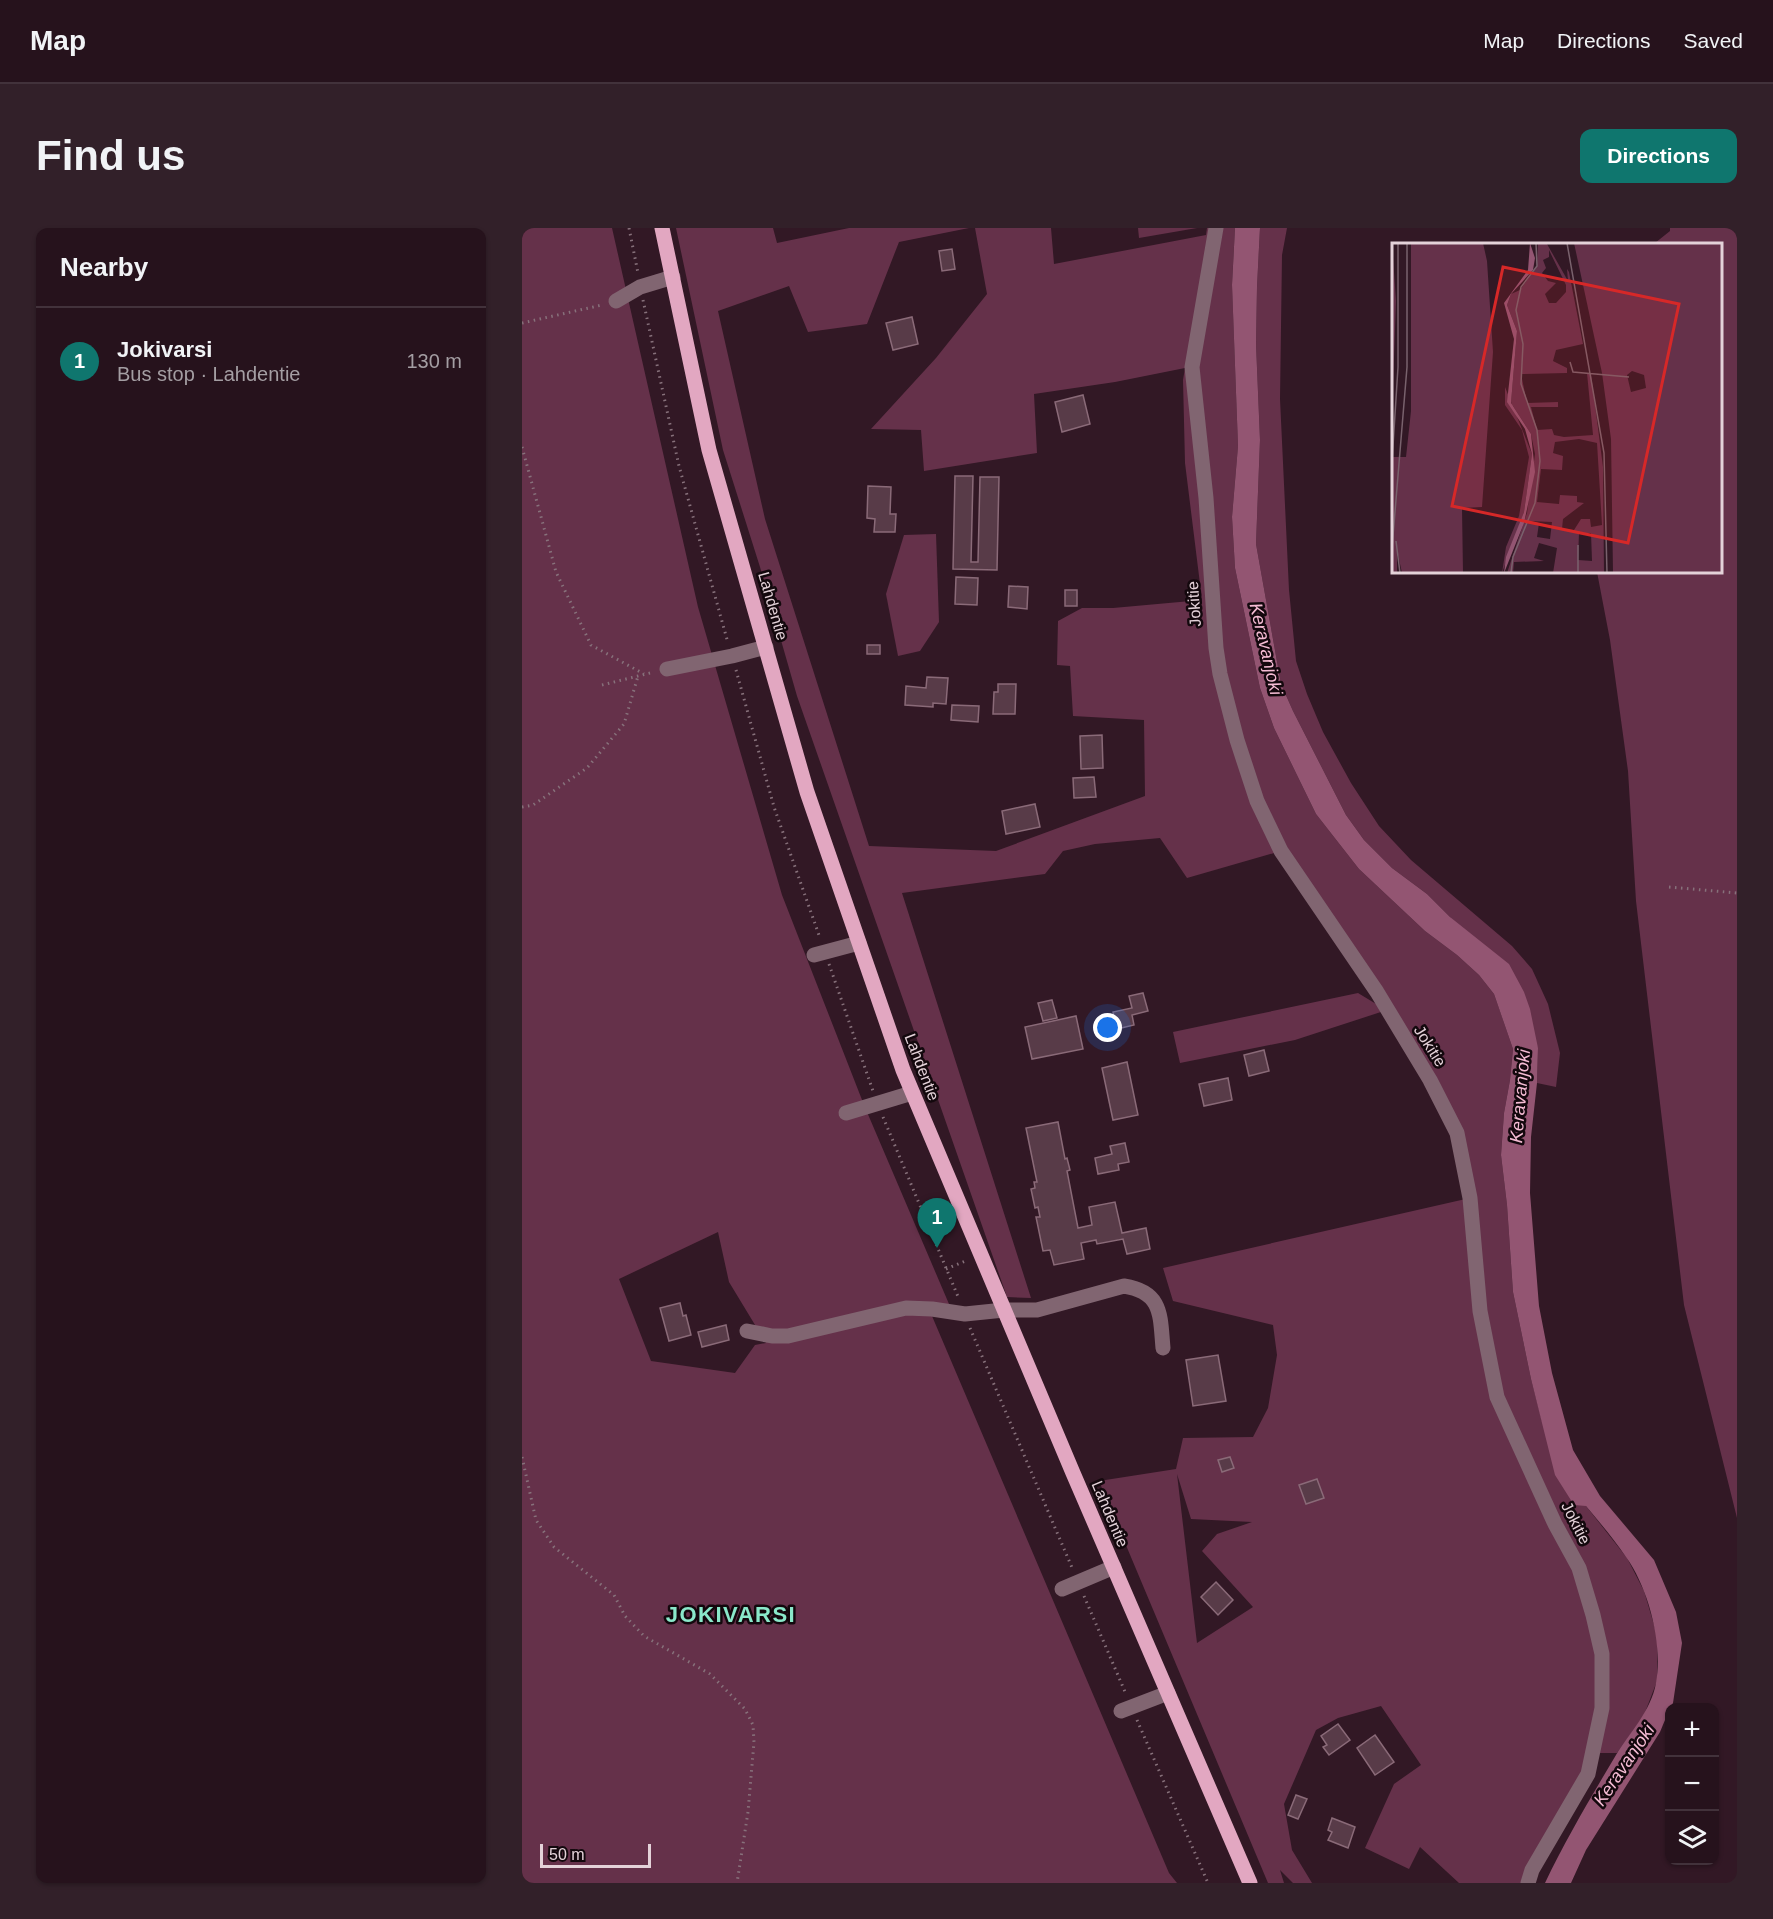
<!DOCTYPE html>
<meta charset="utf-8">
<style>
body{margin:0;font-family:Helvetica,sans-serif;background:#322029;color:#f1f3f6}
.controls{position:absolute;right:18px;bottom:18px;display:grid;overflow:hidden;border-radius:12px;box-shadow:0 2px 4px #0004}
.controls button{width:54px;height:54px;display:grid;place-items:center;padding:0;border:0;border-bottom:2px solid #42323b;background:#26121c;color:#f1f3f6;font:30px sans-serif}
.scale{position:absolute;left:18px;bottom:15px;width:111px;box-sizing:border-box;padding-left:6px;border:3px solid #e4d2d9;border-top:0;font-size:16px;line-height:21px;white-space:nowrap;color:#e4d2d9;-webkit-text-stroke:4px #13080d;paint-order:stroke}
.you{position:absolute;left:586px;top:800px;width:21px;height:21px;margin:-15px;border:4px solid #fff;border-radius:50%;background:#1a73e8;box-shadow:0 0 0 9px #1a73e833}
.badge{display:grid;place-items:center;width:39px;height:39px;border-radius:50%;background:#0f766e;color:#fff;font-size:20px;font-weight:700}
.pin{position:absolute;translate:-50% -50px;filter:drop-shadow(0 2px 3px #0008)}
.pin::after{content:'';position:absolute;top:32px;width:21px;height:18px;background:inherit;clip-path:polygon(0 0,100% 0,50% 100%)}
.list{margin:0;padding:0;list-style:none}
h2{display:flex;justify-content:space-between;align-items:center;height:78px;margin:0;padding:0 24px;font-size:26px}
h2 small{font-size:20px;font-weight:400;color:#a49ea3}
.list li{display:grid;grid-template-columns:39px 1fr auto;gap:18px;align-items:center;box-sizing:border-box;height:108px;padding:0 24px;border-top:2px solid #42323b}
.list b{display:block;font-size:22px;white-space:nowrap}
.list p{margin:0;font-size:20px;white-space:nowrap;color:#a49ea3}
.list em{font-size:20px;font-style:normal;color:#a49ea3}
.icon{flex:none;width:33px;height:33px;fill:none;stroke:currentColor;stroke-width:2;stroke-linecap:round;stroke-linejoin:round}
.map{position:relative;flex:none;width:1215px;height:1655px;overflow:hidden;border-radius:12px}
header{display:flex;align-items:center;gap:36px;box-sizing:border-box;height:84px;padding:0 30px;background:#26121c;border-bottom:2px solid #42323b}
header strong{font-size:28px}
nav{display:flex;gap:33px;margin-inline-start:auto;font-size:21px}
.intro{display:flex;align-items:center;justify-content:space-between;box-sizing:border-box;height:144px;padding:0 36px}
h1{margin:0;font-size:42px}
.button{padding:15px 27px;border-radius:12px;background:#0f766e;color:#fff;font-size:21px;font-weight:700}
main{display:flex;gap:36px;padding:0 36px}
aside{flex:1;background:#26121c;border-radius:12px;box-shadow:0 2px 4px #0004}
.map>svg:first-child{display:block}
.green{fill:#65314a;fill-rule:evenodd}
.water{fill:#935572}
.building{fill:#583b48;stroke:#8a6a78;stroke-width:1.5}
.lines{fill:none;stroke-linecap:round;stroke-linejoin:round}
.path{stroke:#87717b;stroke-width:3;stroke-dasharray:1.5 4.5;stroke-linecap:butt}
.minor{stroke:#816571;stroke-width:15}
.major{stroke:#e2a7c1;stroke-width:15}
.labels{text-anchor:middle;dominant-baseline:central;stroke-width:5;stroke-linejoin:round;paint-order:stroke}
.street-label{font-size:16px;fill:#e4d2d9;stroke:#13080d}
.water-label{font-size:18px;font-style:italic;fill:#f5bcd4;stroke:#13080d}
.district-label{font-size:22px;font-weight:bold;letter-spacing:1.5px;fill:#8ae8ca;stroke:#13080d}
.inset-road{fill:none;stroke:#79626d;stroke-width:1.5}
.view{fill:#d62828;fill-opacity:0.15;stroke:#d62828;stroke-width:3}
.inset-edge{fill:none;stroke:#e4d2d9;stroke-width:3}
</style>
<header>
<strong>Map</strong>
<nav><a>Map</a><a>Directions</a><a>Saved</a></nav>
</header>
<div class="intro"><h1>Find us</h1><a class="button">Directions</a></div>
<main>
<aside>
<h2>Nearby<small></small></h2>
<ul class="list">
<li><span class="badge">1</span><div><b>Jokivarsi</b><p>Bus stop · Lahdentie</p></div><em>130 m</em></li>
</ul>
</aside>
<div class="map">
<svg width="1215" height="1655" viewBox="0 0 1215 1655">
<rect width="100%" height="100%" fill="#321825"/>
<g class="green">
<path d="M0,0H90L176,379L260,667L342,877L427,1076L410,1088L647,1645L655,1655H0ZM196,1004L207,1054L244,1115L233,1117L213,1145L129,1133L97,1051Z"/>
<path d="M154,0H251L255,15L327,0H447L377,14L345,96L286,104L267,58L196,83L243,291L347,618L474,623L623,568L622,492L551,488L548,438L535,437L536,393L560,380H591L680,372L663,235L661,152L663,140L593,154L512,166L515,225L402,243L399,202L349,201L414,130L465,66L453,0H529L532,36L684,7L685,0H713L710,56L716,218L710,289L713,340L738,460L752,500L794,586L837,641L903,703L935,727L957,747L972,766L979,786L991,821L988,852L982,885L979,927L985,977L991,1064L1009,1151L1020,1193L1064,1278L1105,1330L1122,1363L1135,1407V1453L1122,1487L1095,1525H1070L1006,1655H937L898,1619L887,1641L843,1620L872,1556L899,1537L859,1478L816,1490L794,1502L762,1576L770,1622L790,1655H771L758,1642L762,1655H746L577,1253L654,1241L661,1210L731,1209L746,1180L755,1127L751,1097L651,1073L641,1040L948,970L935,905L865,782L773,812L658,835L651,804L836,765L864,782L759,623L665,650L638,610L573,616L541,623L523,646L380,665L509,1070L485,1069L275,468L238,339L201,222ZM655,1246L669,1291L730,1294L695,1306L680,1323L731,1379L675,1415Z"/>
<path d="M616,0H675L617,10Z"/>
<path d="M738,0H765L760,27L758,171L767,362L774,433L785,466L801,504L829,555L857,598L889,632L990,718L1010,741L1026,776L1038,825L1034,859L1015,855L1016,820L928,689L905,666L870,640L842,612L824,587L771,483L759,456L734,316L738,212L734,116L735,59Z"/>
<path d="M1148,0H1215V1290L1162,1077L1114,673L1106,543L1088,412L1075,344H1198V16H1123L1133,15L1148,3Z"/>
<path d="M414,306L417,394L398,423L376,428L364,366L382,307Z"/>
</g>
<path class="water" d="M713,0H738L735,59L734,116L738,212L734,316L759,456L771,483L824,587L842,612L870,640L905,666L928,689L987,736L1002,764L1008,781L1016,820L1015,855L1009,909L1008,965L1017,1078L1030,1145L1051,1222L1078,1268L1132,1332L1154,1384L1160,1415L1151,1475L1148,1480L1138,1504L1064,1622L1049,1655H1023C1044,1611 1069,1569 1094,1527C1108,1504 1129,1483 1134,1455C1141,1416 1127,1361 1104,1329C1092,1311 1078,1295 1064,1278L1052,1277L1033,1247L1009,1151L991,1064L985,977L979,927L982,885L988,852L991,821L972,766L957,747L935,727L903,703L837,641L794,586L752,500L738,460L713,340L710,289L716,218L710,57Z"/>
<g class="building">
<path d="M430,21L433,41L420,43L417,23Z"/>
<path d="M390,89L396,116L371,122L364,95Z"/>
<path d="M561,167L568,196L540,204L533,174Z"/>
<path d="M433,248H451L449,334H456L458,249H477L475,342L431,341Z"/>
<path d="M346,258L369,259L368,286H374L373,304H352L353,291L345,290Z"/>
<path d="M434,349L456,350L455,377L433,376Z"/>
<path d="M487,358L506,359L505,381L486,379Z"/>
<rect x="543" y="362" width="12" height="16"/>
<rect x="345" y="417" width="13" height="9"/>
<path d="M405,449L426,450L424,476L411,475V479L383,477L384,458L404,460Z"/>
<path d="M476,456H494L493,486H471L472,464H476Z"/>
<path d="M430,477L457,478L456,494L429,492Z"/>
<path d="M580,507L581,540L559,541L558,508Z"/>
<path d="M572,549L574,569L552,570L551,550Z"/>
<path d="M513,576L518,599L484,606L480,583Z"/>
<path d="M621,765L626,783L610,787L612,797L595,801L591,784L610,780L607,768Z"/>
<path d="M530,772L535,790L521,793L516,775Z"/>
<path d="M554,788L561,821L510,831L503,799Z"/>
<path d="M742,822L747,843L727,848L722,827Z"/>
<path d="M605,834L616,887L591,892L580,840Z"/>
<path d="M706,850L710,872L682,878L677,856Z"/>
<path d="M536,894L543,931L545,930L548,942L545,943L556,1000L570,997L567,979L593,974L600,1005L624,1000L628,1021L605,1026L601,1011L575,1016L574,1012L559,1015L562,1031L532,1037L528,1022L521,1023L514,989H518L516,979L513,980L509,961L513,960L512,954H515L504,900Z"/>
<path d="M603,915L607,934L596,936L597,942L576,946L573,930L590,926L588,918Z"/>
<path d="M158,1075L161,1088L164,1087L169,1107L147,1113L138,1080Z"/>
<path d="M204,1097L207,1112L180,1119L176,1104Z"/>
<path d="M696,1127L704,1173L671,1178L664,1132Z"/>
<path d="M708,1229L712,1240L700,1244L696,1232Z"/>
<path d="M795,1251L802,1270L784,1276L777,1257Z"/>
<path d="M694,1354L711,1372L696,1387L679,1369Z"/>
<path d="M816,1496L828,1512L807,1527L801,1519L805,1517L799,1508Z"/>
<path d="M853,1507L872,1534L853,1547L835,1520Z"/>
<path d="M774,1567L785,1571L776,1591L766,1587Z"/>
<path d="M810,1590L833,1599L826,1620L806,1612L810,1604L806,1602Z"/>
</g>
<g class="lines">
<g class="path">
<path d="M107,0L116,45"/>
<path d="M121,72L157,238L206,415"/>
<path d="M0,95L80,77"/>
<path d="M0,219L34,344L69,417L122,446"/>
<path d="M214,442L252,579L298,710"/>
<path d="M80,457L132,444"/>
<path d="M0,579L11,577L65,540L102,496L116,448"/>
<path d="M1147,659L1215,665"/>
<path d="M307,736L351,863"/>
<path d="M361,889L437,1071"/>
<path d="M424,1041L446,1032"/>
<path d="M448,1100L551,1342"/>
<path d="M0,1229L14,1292L32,1319L92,1367L103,1388L122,1408L188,1446L223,1481L231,1497L232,1514L226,1584L215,1655"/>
<path d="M562,1368L604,1466"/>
<path d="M615,1492L686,1655"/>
</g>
<g class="minor">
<path d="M694,0L670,139L684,270L694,420L698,446L715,512L735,573L759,623L855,764L908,852L935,905L948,970L958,1083L975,1169L1033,1296L1057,1340L1071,1387L1080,1426V1480L1066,1546L1010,1642L1006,1655"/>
<path d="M94,73L118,59L151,49"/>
<path d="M145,441L210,428L244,419"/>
<path d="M292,727L337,715"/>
<path d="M324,885L390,865"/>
<path d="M225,1103L250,1108H266L384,1080L410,1081L443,1086L482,1082H515L602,1058C641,1064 638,1088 641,1120"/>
<path d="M540,1361L592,1339"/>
<path d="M599,1483L646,1465"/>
</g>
<path class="major" d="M140,0L187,222L248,435L285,564L381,842L551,1245L728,1655"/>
</g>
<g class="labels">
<g class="street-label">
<text transform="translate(672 376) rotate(-94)">Jokitie</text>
<text transform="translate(251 378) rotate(74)">Lahdentie</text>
<text transform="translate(908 818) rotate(58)">Jokitie</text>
<text transform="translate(400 839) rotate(69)">Lahdentie</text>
<text transform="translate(588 1286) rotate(67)">Lahdentie</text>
<text transform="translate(1054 1295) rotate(63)">Jokitie</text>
</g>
<g class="water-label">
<text transform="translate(744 421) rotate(77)">Keravanjoki</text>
<text transform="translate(998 868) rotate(-85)">Keravanjoki</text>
<text transform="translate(1102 1537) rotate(-56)">Keravanjoki</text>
</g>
<g class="district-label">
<text x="209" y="1386">JOKIVARSI</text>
</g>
</g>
<g transform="translate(870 15)">
<rect width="330" height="330" fill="#321825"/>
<path d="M0,0L4,58L0,171ZM19,0H91L95,18L101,109L90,264L70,265L71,330H10L5,307V330H0V214H14L19,168ZM146,0L155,1L176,38L175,26L177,29L191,101L164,107L161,118L175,125V130L129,131L135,160L166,159V164H139L145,187L160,186L162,192L172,194L201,192L195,130L199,131L211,224L212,330H161L165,305L147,300L142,315L152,318L122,319L121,330H115L135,270L143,211L139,191L119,160L125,88L115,62L119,51L128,47L145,23ZM157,7L174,42V49L164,60H157L153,51L164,40L156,38L150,30L154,25L151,17L157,14ZM187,196L205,200L210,282L199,284L198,276H189L182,287L170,286L171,276L192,260L185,259V253L168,252L167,261L145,259L149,226L170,227L171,213L161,210L163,199ZM137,278L160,279L158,296L145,294L147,280ZM187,290H199L200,318L186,317ZM182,0H330V330H221L219,196L210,130ZM240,128L252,132L254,145L239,149L235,132ZM113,144L140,211L132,269L110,330L114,304L127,273L137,214L130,187L113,162Z" fill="#65314a" fill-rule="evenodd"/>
<path d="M138,0L143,15L141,27L119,51L115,62L125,88L119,160L139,191L143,229L132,280L112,330L114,314L132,269L140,211L133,186L115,159L122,96L112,60L136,27Z" fill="#935572"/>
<path class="inset-road" d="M175,0L212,210L215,330M178,119L181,129L237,134M0,219L6,124V0M4,298L8,330M186,302V330M0,305L15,124V0M119,330L121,314L143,260L148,218L145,187L129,141L131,101L124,67L129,44L145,23L144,0"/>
<path class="view" d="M111,24L287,61L236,300L60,263Z"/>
<rect width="330" height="330" class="inset-edge"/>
</g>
</svg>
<div class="controls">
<button>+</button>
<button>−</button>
<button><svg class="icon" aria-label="layers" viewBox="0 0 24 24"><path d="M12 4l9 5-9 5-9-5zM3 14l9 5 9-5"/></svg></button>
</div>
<div class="scale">50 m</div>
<div class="you"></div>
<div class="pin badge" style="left:415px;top:1020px">1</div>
</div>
</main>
